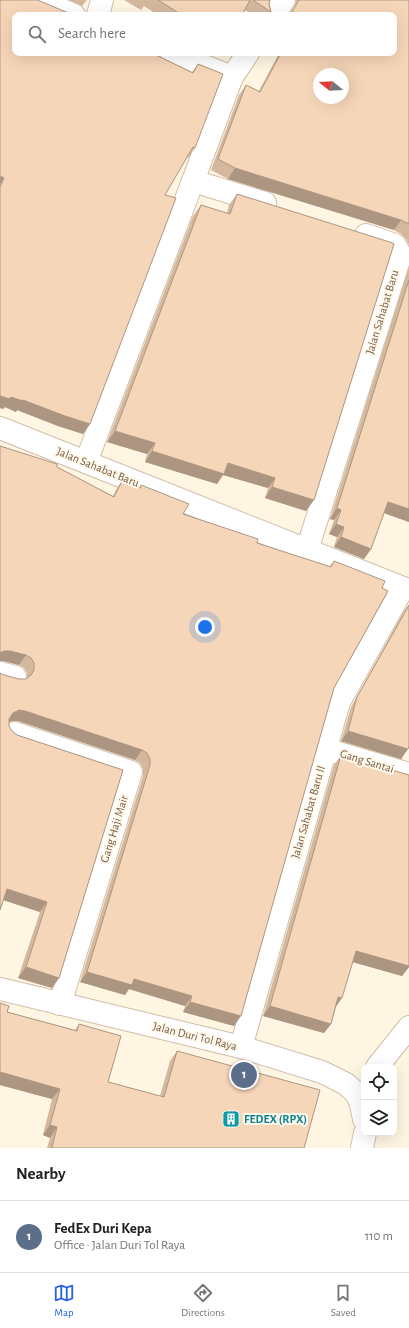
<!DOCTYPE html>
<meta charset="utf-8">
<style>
body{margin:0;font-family:"Alegreya Sans",sans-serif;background:#f2f2f2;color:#202124}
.controls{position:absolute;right:12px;bottom:12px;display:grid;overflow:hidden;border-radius:8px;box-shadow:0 4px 16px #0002}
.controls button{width:36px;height:36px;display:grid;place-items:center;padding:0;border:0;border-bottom:1px solid #e0e0e0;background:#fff;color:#202124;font:20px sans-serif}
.compass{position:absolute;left:313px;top:68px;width:36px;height:36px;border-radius:50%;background:#fff;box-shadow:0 4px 16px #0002;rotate:288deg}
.you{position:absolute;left:205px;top:627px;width:14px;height:14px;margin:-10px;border:3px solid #fff;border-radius:50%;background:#1a73e8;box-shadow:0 0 0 6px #1a73e833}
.badge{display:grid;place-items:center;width:26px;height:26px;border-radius:50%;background:#2563eb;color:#fff;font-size:13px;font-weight:700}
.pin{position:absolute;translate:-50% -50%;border:2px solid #fff;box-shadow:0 1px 4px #0006}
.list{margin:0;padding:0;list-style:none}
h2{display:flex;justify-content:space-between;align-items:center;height:52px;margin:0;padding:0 16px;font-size:17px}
h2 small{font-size:13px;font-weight:400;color:#757577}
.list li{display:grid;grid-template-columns:26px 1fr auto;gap:12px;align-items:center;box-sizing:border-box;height:72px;padding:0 16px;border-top:1px solid #e0e0e0}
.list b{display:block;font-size:15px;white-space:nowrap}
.list p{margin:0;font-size:13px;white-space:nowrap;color:#757577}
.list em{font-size:13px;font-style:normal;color:#757577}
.icon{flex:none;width:22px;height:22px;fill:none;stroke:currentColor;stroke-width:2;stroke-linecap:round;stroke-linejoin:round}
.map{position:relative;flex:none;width:409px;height:1148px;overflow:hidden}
.search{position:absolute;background:#fff;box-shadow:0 4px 16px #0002;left:12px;right:12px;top:12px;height:44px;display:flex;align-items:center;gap:10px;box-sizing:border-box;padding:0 14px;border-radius:8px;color:#757577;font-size:15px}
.sheet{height:124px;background:#fff}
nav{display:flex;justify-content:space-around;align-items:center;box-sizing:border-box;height:56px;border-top:1px solid #e0e0e0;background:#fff;font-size:11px;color:#757577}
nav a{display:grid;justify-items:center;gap:2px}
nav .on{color:#2563eb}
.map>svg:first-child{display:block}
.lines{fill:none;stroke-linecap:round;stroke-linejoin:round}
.minor-casing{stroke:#d1bea8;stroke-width:24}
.minor{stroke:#fff;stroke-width:22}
.wall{fill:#d4b89e}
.shaded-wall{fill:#ac9681}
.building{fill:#f6d6b8;stroke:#ac9681;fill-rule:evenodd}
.labels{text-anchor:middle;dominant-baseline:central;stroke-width:4;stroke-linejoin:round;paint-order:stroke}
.street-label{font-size:12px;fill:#795d46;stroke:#fff9eb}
.culture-label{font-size:12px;font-weight:bold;fill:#0d838f;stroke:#fff9eb;text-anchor:start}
</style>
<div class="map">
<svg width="409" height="1148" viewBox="0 0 409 1148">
<rect width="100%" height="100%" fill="#fef6e3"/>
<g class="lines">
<g class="minor-casing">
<g id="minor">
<path d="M38,0L74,15"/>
<path d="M98,15L102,0"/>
<path d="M274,15L284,0"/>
<path d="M171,53L232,77"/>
<path d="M248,53L232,77L193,181L265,203"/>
<path d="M0,428L403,588"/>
<path d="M86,462L193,181"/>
<path d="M307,550L399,260L400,254L395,245L366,235"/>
<path d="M0,673L15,677"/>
<path d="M14,733L131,772L60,1004"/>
<path d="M325,749L409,774"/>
<path d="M0,989L241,1047L322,1072L346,1084L356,1093L361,1104L364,1119"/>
<path d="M241,1047L339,702L403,588"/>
<path d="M377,1067L409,1027"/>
<path d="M362,1148L365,1133"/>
</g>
</g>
<use href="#minor" class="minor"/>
</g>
<g class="wall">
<path d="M0,0L40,1L192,72L198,64L195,148L188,158L187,157L165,195L90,424L83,434L58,426L17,410L16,412L5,407L3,409L0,408Z"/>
<path d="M69,0H87L82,6Z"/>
<path d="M124,0H270L269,4L271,12L269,15H253L245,10L242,15H158L144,6L141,10Z"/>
<path d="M296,0H409V245L406,239L401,234L394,230L228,179L211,170L239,95L246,85L259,91L279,53H394L291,12L295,7Z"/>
<path d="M237,194L306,511L265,498L268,488L223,475L217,484L145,462L147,454L107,442L193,216L201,205L227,213L229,205Z"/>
<path d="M409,267V522L384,513L371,549L364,559L334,547L337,537L329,534L334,520L330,519Z"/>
<path d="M0,446L57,467L113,496L116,490L123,479L139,488L141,485L183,514L257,543L329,567L334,561V688L234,1026L183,1012L185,1006L129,989L125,995L80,982L143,776V769L140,763L135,760L18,721H12L9,722V726L12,731L17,735L123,770L59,978L52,988L18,978L40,912L3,900L4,675L19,679H26L27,678V673L24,668L19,665L3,661H0Z"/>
<path d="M409,605V746L401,759L341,741L351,707L404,611Z"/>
<path d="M341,755L409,775V967L402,976L352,962L336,1007L331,1024L324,1033L263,1016L334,765Z"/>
<path d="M0,1003L7,1012L75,1030L79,1024L108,1082L160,1096L170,1061L177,1051L304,1148H47L50,1138L43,1135L52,1099L0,1085Z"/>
</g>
<g class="shaded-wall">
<path d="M235,168L401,220L394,230L228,179Z"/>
<path d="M0,176L4,178L0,184Z"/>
<path d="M0,396L11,397L23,400L90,424L83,434L58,426L17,410L16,412L5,407L3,409L0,408Z"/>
<path d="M115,431L155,443L147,454L107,442Z"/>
<path d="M152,451L228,463L275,478L268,488L223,475L217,484L145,462Z"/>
<path d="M272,487L314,500L306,511L265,498Z"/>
<path d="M388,502L409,509V522L381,512Z"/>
<path d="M337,508L341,510L334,520L330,519Z"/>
<path d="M336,524L344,527L337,537L329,534Z"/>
<path d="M341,537L371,549L364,559L334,547Z"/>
<path d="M4,651H10L26,655L19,665L3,661H0V653Z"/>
<path d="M19,710L25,711L142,750L135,760L18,721H12L6,723L13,713Z"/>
<path d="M348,731L408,749L401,759L341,741Z"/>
<path d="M7,889L47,902L40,912L0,899Z"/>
<path d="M356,951L409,966V967L402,976L349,961Z"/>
<path d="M26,967L59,978L52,988L18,978Z"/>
<path d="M87,972L134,979L192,996L185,1006L129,989L125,995L80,982Z"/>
<path d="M338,997L342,998L335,1008Z"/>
<path d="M190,1002L241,1016L234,1026L183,1012Z"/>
<path d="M270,1006L331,1024L324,1033L263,1016Z"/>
<path d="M0,1072L60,1089L52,1099L0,1085Z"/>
<path d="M50,1125L57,1127L50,1138L43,1135Z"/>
</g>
<g class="building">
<path d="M0,0H39L40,1L73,15H15V53H152L193,73L198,64L223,74L195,148L193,147L165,195L176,198L90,424L65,416L23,400V401L11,397L10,399L0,396V187L4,178L0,176Z"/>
<path d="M158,0H250L242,15H182Z"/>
<path d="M253,0H270L269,4L271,12Z"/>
<path d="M299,0H409V224L401,220L235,168L218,159L246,85L260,92L281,53H394V15H288L292,12ZM319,74H343V98H319Z"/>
<path d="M237,194L393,243L394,244L314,500L272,487L275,478L228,463L224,474L152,451L155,443L115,431L201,205L230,214Z"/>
<path d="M409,280V509L388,502L371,549L341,537L344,527L336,524L341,510L337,508Z"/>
<path d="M0,446L57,464V467L114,497L123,479L140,488L141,485L189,504L183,514L258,539L257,543L331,567L334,561L385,581L382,588L388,591L334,688L241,1016L190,1002L192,996L134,979L132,985L87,972L150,765V759L147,753L142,750L25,711L19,710L13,713L9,719V726L12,731L17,735L123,770L59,978L26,967L47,902L7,889L0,910V673L4,675L19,679H26L31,675L34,670V663L31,658L26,655L10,651H4L0,653Z"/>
<path d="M409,605V746L408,749L348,731L357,697Z"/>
<path d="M341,755L409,775V966L356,951L342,998L338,997L331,1024L270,1006Z"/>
<path d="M0,1003L9,1006L7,1012L77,1031L79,1024L121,1036L108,1082L164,1097L177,1051L320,1090L304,1148H52L57,1127L50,1125L60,1089L0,1072Z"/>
</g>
<defs>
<g id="building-square" transform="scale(0.9)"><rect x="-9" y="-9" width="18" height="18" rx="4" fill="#0f9aa8" stroke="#fff9eb"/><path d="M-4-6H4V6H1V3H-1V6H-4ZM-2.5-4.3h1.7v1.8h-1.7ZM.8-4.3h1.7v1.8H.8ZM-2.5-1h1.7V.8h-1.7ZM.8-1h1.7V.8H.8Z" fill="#fff"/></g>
</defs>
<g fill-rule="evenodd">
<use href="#building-square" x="231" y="1119"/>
</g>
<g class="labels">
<g class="street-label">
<text transform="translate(382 312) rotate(-73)">Jalan Sahabat Baru</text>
<text transform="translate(98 467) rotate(22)">Jalan Sahabat Baru</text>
<text transform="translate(367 761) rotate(17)">Gang Santai</text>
<text transform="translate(308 812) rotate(-74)">Jalan Sahabat Baru II</text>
<text transform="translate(114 829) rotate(-73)">Gang Haji Mair</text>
<text transform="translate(195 1036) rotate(14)">Jalan Duri Tol Raya</text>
</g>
<g class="culture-label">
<text x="244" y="1119">FEDEX (RPX)</text>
</g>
</g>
</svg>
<div class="controls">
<button><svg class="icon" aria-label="locate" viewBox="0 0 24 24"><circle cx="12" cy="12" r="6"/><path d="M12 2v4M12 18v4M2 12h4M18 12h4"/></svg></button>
<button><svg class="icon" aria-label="layers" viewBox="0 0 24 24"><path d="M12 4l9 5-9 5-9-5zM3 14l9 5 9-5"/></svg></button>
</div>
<svg class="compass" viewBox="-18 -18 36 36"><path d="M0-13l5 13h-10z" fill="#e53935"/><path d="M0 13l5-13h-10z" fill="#757577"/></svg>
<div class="you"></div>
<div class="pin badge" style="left:244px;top:1075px;background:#5c6f8a">1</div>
<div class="search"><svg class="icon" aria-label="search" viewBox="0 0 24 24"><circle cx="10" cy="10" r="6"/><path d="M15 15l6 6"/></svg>Search here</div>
</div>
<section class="sheet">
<h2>Nearby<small></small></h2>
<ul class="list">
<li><span class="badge" style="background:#5c6f8a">1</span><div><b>FedEx Duri Kepa</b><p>Office · Jalan Duri Tol Raya</p></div><em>110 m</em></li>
</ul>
</section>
<nav>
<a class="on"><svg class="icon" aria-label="map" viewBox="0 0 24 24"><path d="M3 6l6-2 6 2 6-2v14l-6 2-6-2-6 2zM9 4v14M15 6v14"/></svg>Map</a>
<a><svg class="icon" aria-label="directions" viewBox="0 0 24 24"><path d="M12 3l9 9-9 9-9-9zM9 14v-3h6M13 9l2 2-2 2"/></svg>Directions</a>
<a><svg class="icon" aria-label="saved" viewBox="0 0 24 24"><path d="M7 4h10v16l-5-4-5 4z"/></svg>Saved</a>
</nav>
